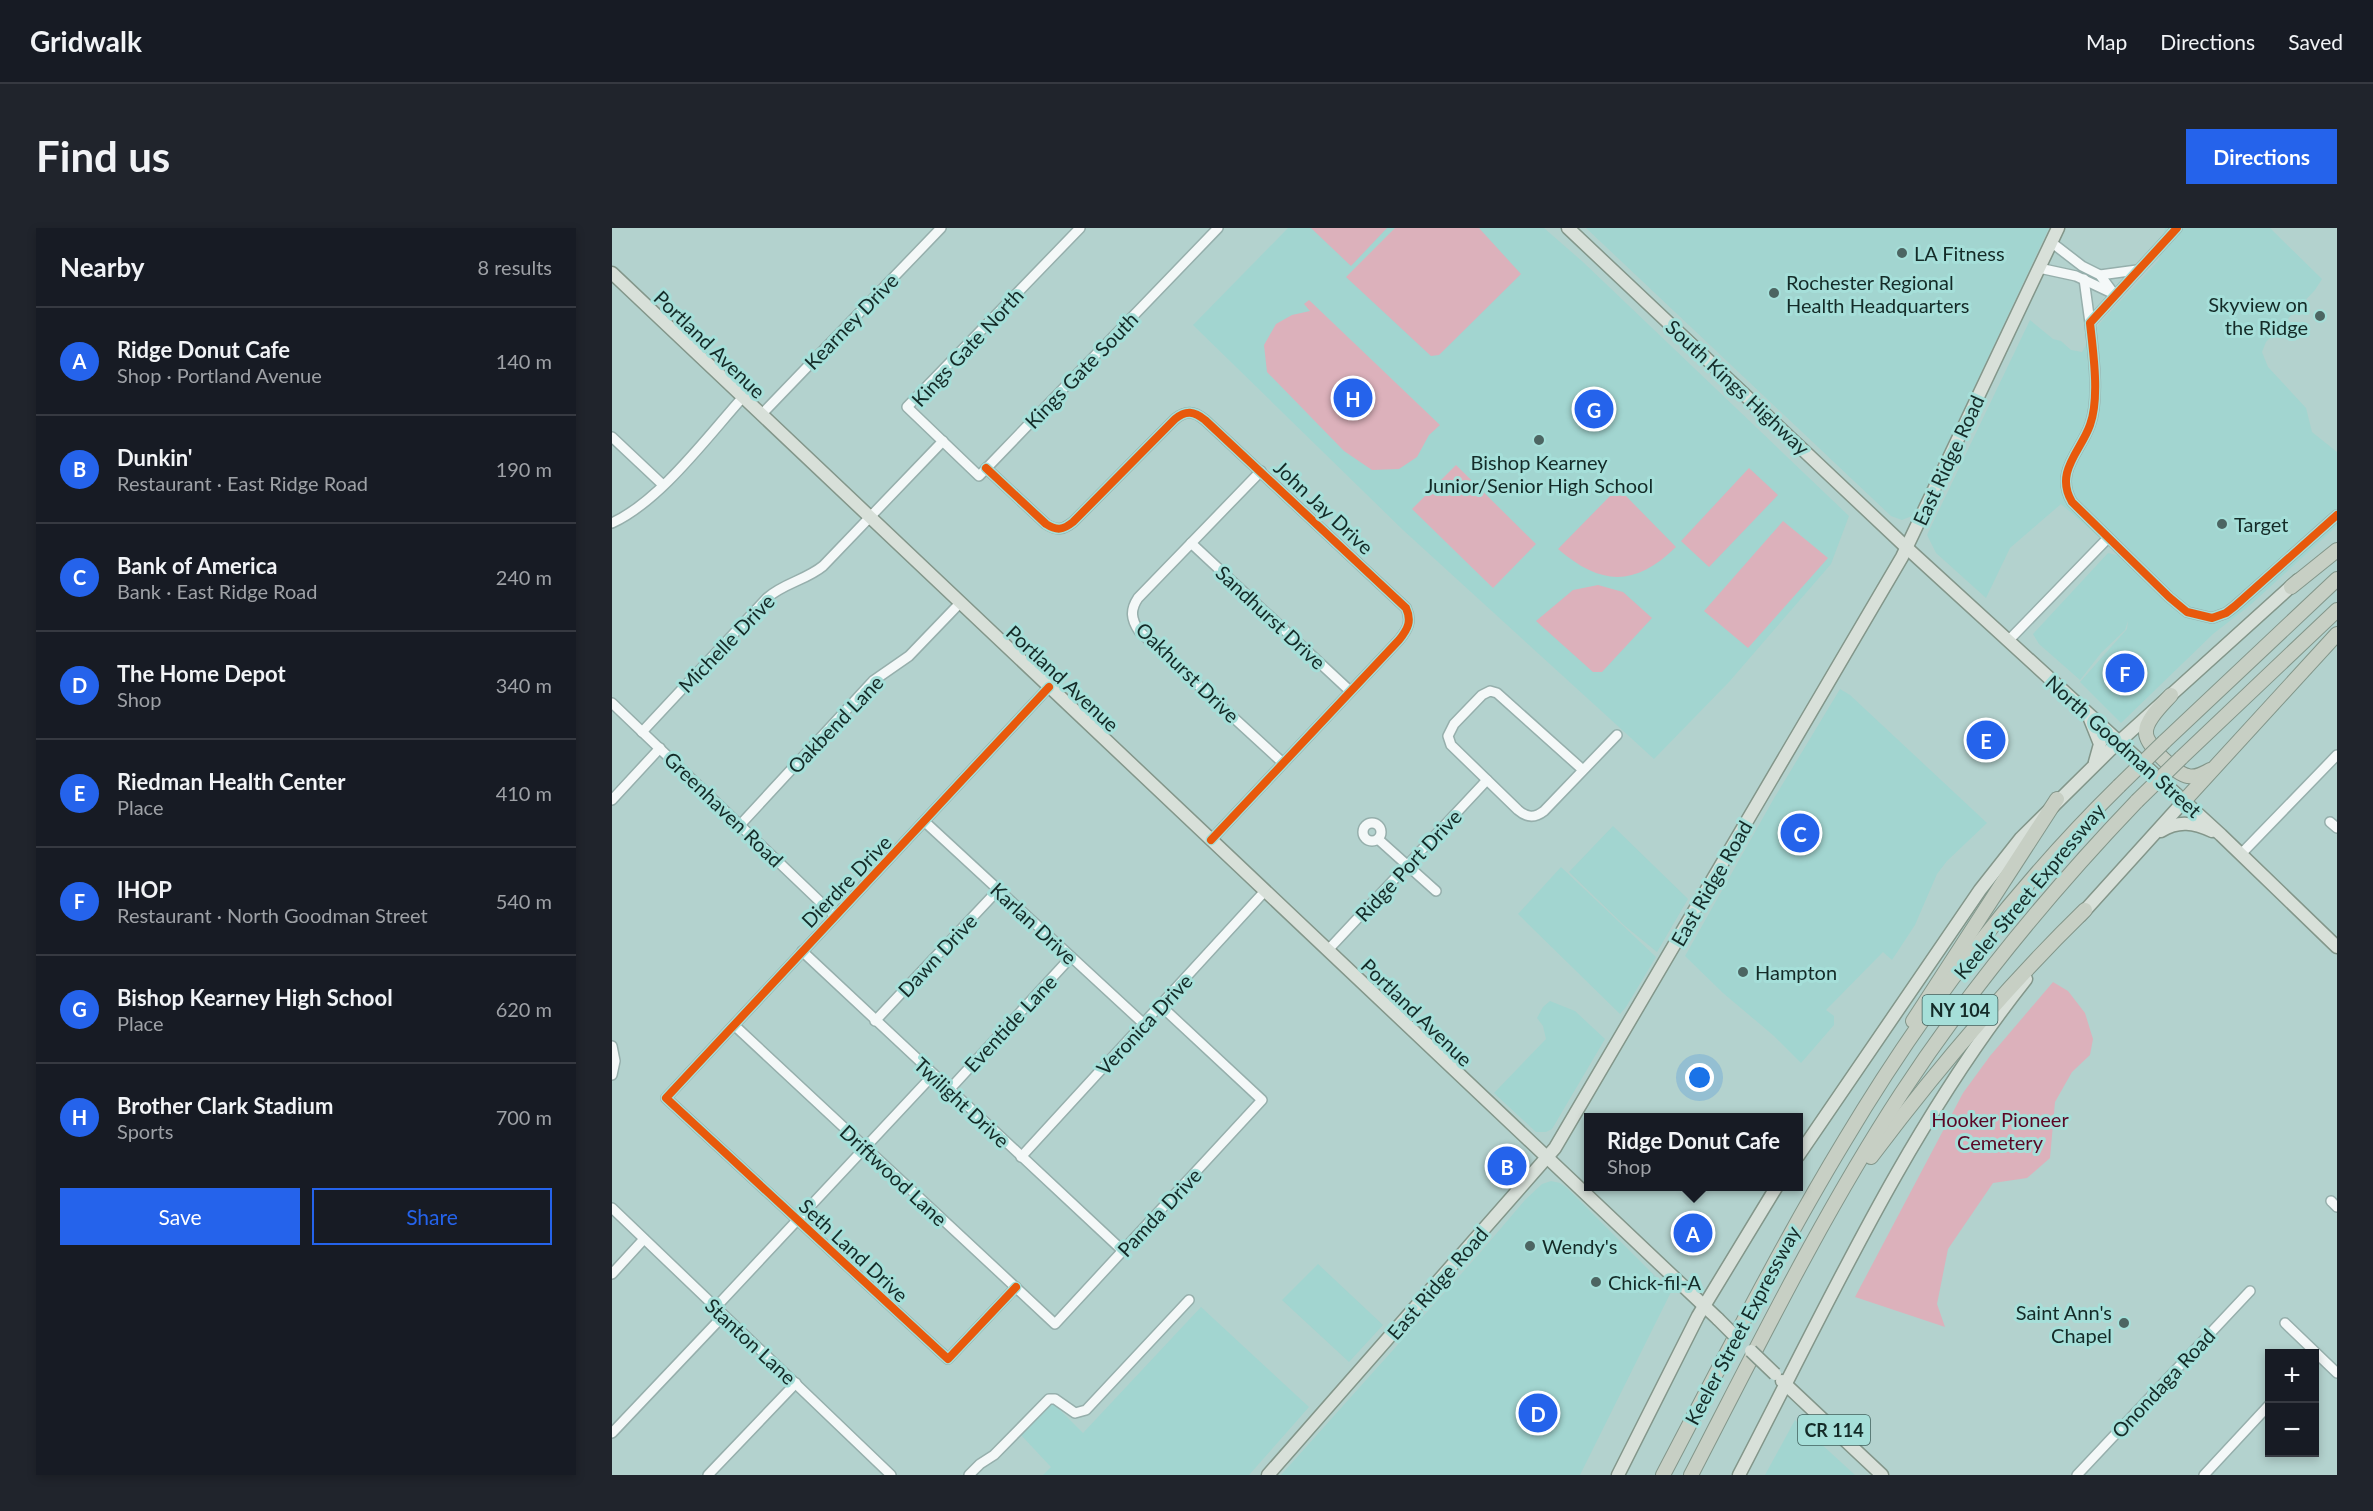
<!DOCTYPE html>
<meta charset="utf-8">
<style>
body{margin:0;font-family:Lato,sans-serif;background:#20242c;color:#f1f3f6}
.controls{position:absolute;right:18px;bottom:18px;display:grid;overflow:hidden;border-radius:0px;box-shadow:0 3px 9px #0003}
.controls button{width:54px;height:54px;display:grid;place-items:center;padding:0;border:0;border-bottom:2px solid #363941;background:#171b24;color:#f1f3f6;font:30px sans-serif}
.you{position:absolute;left:1088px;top:850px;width:21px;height:21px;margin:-15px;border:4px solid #fff;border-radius:50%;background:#1a73e8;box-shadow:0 0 0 9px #1a73e833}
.badge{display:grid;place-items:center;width:39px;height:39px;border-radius:50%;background:#2563eb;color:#fff;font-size:20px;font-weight:700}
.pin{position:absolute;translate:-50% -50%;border:3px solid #fff;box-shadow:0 2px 6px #0006}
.popup{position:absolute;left:972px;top:885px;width:219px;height:78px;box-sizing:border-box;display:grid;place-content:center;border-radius:0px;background:#171b24;filter:drop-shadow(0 2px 4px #0005);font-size:20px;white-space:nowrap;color:#9ea1a6}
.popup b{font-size:22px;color:#f1f3f6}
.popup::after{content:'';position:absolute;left:50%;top:100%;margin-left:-12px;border:12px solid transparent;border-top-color:#171b24}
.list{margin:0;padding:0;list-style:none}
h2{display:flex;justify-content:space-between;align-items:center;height:78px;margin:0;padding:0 24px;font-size:26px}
h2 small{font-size:20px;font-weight:400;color:#9ea1a6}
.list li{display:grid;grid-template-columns:39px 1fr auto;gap:18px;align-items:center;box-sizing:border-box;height:108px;padding:0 24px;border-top:2px solid #363941}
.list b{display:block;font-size:22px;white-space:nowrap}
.list p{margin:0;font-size:20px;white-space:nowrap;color:#9ea1a6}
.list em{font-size:20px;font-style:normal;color:#9ea1a6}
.actions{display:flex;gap:12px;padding:18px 24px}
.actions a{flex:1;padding:14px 0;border:2px solid #2563eb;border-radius:0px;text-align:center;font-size:21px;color:#2563eb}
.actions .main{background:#2563eb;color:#fff}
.map{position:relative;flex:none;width:1725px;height:1247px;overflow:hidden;border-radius:0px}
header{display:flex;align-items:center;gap:36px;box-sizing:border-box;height:84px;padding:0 30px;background:#171b24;border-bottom:2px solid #363941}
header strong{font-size:28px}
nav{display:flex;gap:33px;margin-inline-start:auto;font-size:21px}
.intro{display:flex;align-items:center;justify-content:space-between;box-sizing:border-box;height:144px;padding:0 36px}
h1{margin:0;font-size:42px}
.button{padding:15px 27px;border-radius:0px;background:#2563eb;color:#fff;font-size:21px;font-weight:700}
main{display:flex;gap:36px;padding:0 36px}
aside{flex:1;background:#171b24;border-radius:0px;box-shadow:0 3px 9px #0003}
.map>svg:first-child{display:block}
.built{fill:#a2d5d0}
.green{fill:#dcb1bb}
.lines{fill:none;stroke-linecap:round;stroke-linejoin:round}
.minor-casing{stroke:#96afac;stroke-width:12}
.major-casing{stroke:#83968a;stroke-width:15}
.highway-casing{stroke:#83968a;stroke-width:16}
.minor{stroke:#f4f8f8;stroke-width:9}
.major{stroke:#d8e0d9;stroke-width:12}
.highway{stroke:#c7cfc4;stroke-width:14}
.major-bridge-casing{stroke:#83968a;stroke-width:15;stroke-linecap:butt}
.highway-bridge-casing{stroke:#83968a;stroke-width:16;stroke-linecap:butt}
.major-bridge{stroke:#d8e0d9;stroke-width:12}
.highway-bridge{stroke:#c7cfc4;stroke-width:14}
.cycleway-casing{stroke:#a6dfd9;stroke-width:11}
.cycleway{stroke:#e8590c;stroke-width:8}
.poi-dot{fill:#4c6562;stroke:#a6dfd9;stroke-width:2}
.labels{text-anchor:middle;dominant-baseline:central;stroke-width:6;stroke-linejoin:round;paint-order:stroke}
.shield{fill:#a6dfd9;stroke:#40615d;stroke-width:1.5}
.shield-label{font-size:18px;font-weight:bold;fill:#142b28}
.poi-label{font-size:20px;fill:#142b28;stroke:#a6dfd9;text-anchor:start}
.street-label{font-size:20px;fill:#142b28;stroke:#a6dfd9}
.park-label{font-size:20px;fill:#5b0725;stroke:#a6dfd9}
</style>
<header>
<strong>Gridwalk</strong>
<nav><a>Map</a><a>Directions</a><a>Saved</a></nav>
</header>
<div class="intro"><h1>Find us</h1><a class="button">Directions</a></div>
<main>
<aside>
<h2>Nearby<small>8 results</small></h2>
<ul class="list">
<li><span class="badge">A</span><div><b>Ridge Donut Cafe</b><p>Shop · Portland Avenue</p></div><em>140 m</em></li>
<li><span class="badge">B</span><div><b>Dunkin'</b><p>Restaurant · East Ridge Road</p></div><em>190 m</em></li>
<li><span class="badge">C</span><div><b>Bank of America</b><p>Bank · East Ridge Road</p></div><em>240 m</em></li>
<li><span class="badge">D</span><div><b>The Home Depot</b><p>Shop</p></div><em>340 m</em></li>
<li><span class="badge">E</span><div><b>Riedman Health Center</b><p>Place</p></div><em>410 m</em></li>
<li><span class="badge">F</span><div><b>IHOP</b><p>Restaurant · North Goodman Street</p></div><em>540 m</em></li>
<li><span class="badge">G</span><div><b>Bishop Kearney High School</b><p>Place</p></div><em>620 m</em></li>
<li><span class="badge">H</span><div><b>Brother Clark Stadium</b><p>Sports</p></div><em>700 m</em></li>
</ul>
<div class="actions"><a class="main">Save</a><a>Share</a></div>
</aside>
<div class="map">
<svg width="1725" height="1247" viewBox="0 0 1725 1247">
<rect width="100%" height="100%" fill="#b3d2ce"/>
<g class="built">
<path d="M676,0H932L971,34L1237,288L1219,336L1117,454L1042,531L791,302L581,97Z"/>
<path d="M974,0H1437L1304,283L1300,288L1290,292L1279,288Z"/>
<path d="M1553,0H1658L1710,51L1703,62L1654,114L1650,124L1656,139L1694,180L1700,204L1725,224V298L1637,378L1601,406L1509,495L1468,454L1515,401L1516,393L1513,402L1489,425L1468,452L1427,416L1421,406L1496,325L1508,328L1500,320L1449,276L1398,320L1374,370L1324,325L1315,307L1418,92L1441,111L1449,113L1459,122L1470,124L1487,96L1547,32Z"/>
<path d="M1228,461L1238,467L1375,595L1335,633L1325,646L1303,697L1280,732L1271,724L1214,782L1222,788V797L1189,835L1162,808L1111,765L1073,728L1161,572Z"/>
<path d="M1001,598L1076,671L1045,724L1013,698L957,644Z"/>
<path d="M949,639L1044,729L1014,779L1008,786L906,686Z"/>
<path d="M938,773L963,783L993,811L940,901L934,904H924L882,865L934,811L931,798L925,790L931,779Z"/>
<path d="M939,953L948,955L955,960L1059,1064L968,1247H669L867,1026L913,972L930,956Z"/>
<path d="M706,1036L771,1097L737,1134L670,1072Z"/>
<path d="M589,1079L697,1179L637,1247H431L439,1239L409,1207L441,1175L471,1205Z"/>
<path d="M1183,1192L1243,1247H1153Z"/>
</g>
<g class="green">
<path d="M699,0H775L739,38Z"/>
<path d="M783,0H867L909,46L827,127L819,128L734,49Z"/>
<path d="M697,72L828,197L817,207L805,229L787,241L760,242L732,223L655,144L652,117L664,96L680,87L698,83L692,76Z"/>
<path d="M844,237L924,316L881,360L800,281Z"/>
<path d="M1137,240L1166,267L1097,339L1069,313Z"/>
<path d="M1013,267L1064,319C1023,359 989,358 946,321L998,268Z"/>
<path d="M1171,293L1216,330L1136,420L1092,383Z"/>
<path d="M986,357L1011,364L1040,390L990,444H981L924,393L961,362Z"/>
<path d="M1441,754L1456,763L1473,785L1481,811L1478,827L1460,844L1443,874L1438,930L1415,950L1381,955L1336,1021L1325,1076L1333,1099L1243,1069L1351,865L1378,828Z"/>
</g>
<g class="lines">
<g class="minor-casing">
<g id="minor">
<path d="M468,0L295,179L367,248L606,0"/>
<path d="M1565,0L1478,95C1481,123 1488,170 1478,197C1469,223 1442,244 1460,274L1557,369L1575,384L1600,390L1614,385L1623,378L1725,287"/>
<path d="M1439,14L1470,38L1488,47L1502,66"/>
<path d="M1427,40L1464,48L1500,65"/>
<path d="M1488,47L1525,42"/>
<path d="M1472,51L1478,95"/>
<path d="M149,187L329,0"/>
<path d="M0,209L51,257"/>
<path d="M374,240L434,296C445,303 451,302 461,294L563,191C574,182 582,183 593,192L794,380C800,393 796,401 787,412L599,612"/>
<path d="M649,243L526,370C518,382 519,391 527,403L671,535"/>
<path d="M0,295C48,273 95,209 131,169"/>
<path d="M579,315L738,463"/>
<path d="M1397,412L1496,310"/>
<path d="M0,475L223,688"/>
<path d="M30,504L155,370C172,355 194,352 211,338L331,213"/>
<path d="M971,542L885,465L878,463L870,467L842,496L836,508L839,517L906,582C915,590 923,590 932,583L1005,507"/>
<path d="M0,572L48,520"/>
<path d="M313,594L532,796"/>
<path d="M1718,594L1725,600"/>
<circle cx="760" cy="604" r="9"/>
<path d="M128,597L261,453L297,428L348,375"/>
<path d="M766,611L824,663"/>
<path d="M1629,626L1725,527"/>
<path d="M716,722L875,552"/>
<path d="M190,723L511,1023"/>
<path d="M263,793L386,662"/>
<path d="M122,797L443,1096L650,872L549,778"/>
<path d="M0,818L3,833L0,847"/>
<path d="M337,862L459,729"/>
<path d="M409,929L653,663"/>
<path d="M1719,973L1725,979"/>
<path d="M0,980L279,1247"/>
<path d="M0,1046L32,1011"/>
<path d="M404,1059L336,1131L54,870L437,459"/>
<path d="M103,1080L321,847"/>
<path d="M1673,1095L1725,1145"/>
<path d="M0,1205L111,1088"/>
<path d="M96,1247L184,1155"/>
<path d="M357,1247L368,1236L382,1227L437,1171H443L463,1185L474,1182L577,1072"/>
<path d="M1465,1247L1638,1063"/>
<path d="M1592,1247L1658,1176"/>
</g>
</g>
<g class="major-casing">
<g id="major">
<path d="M956,0L1295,320L1609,607L1725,719"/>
<path d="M0,45L1106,1091"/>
<path d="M1478,491L1488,516L1483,534"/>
<path d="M1549,603C1567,592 1582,595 1600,603"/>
<path d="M1468,688L1572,573"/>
<path d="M1186,928L1368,662L1409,610L1498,522L1686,352"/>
<path d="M1170,1153L1270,1247"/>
<path d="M656,1247L943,920L1290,329L1446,0"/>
<path d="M1006,1247L1086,1088L1165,958"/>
<path d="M1127,1247C1215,1078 1295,901 1414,751"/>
</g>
</g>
<g class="highway-casing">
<g id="highway">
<path d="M1679,359L1725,322"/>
<path d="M1559,467C1551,476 1533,492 1534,505C1534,517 1564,546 1576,548C1584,550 1591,546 1598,542"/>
<path d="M1552,514L1725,351"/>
<path d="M1569,530L1725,382"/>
<path d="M1572,573L1725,406"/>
<path d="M1301,793L1445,571"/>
<path d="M1259,929C1323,844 1397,756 1473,682"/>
<path d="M1051,1247C1110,1135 1167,1021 1233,912C1309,785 1401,662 1507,558"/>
<path d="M1079,1247C1146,1118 1210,987 1289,866C1358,761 1438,664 1525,573"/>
</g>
</g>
<use href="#minor" class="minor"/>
<use href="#major" class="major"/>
<use href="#highway" class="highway"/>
<g class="major-bridge-casing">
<g id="major-bridge">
<path d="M1106,1091L1126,1111"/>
<path d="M1139,1123L1163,1146"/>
</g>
</g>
<g class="highway-bridge-casing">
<g id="highway-bridge">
<path d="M1507,558L1552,514"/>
<path d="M1525,573L1569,530"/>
</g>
</g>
<use href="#major-bridge" class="major-bridge"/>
<use href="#highway-bridge" class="highway-bridge"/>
<g class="cycleway-casing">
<g id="cycleway">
<path d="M1565,0L1478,95C1481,123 1488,170 1478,197C1469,223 1442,244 1460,274L1557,369L1575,384L1600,390L1614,385L1623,378L1725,287"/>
<path d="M374,240L434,296C445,303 451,302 461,294L563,191C574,182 582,183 593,192L794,380C800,393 796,401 787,412L599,612"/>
<path d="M404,1059L336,1131L54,870L437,459"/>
</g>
</g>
<use href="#cycleway" class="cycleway"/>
</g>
<g class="poi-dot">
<circle cx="1290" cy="25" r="6"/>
<circle cx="1162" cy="65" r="6"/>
<circle cx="1708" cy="88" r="6"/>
<circle cx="927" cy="212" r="6"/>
<circle cx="1610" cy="296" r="6"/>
<circle cx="1131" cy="744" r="6"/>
<circle cx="918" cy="1018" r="6"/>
<circle cx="984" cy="1054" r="6"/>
<circle cx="1512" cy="1095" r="6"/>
</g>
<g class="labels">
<g class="shield">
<rect x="1310.5" y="767" width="75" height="30" rx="4.5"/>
<rect x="1186" y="1187" width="72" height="30" rx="4.5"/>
</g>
<g class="shield-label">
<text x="1348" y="782">NY 104</text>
<text x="1222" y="1202">CR 114</text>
</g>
<g class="poi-label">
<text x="1302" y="25">LA Fitness</text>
<text x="1174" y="54">Rochester Regional<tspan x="1174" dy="23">Health Headquarters</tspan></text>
<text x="1696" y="76" text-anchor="end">Skyview on<tspan x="1696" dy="23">the Ridge</tspan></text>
<text x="927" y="234" text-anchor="middle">Bishop Kearney<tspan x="927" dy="23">Junior/Senior High School</tspan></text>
<text x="1622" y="296">Target</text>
<text x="1143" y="744">Hampton</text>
<text x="930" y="1018">Wendy's</text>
<text x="996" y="1054">Chick-fil-A</text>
<text x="1500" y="1084" text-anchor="end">Saint Ann's<tspan x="1500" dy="23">Chapel</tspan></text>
</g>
<g class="street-label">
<text transform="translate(239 93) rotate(-46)">Kearney Drive</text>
<text transform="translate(98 116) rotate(44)">Portland Avenue</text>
<text transform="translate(355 119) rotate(-47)">Kings Gate North</text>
<text transform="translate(469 142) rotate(-46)">Kings Gate South</text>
<text transform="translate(1126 159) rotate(43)">South Kings Highway</text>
<text transform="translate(1336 232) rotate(-65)">East Ridge Road</text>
<text transform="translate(712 279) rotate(43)">John Jay Drive</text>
<text transform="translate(659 389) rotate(43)">Sandhurst Drive</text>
<text transform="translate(114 415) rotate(-46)">Michelle Drive</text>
<text transform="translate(576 444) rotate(44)">Oakhurst Drive</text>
<text transform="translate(451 450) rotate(43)">Portland Avenue</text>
<text transform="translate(223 496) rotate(-46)">Oakbend Lane</text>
<text transform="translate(1512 518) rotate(42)">North Goodman Street</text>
<text transform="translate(112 581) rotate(44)">Greenhaven Road</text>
<text transform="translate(796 637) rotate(-47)">Ridge Port Drive</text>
<text transform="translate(234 653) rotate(-46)">Dierdre Drive</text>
<text transform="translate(1099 655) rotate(-60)">East Ridge Road</text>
<text transform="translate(1417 663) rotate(-50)">Keeler Street Expressway</text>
<text transform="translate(422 695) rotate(43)">Karlan Drive</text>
<text transform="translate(325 727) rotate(-47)">Dawn Drive</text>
<text transform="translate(805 784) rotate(44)">Portland Avenue</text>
<text transform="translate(398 795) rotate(-47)">Eventide Lane</text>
<text transform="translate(532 796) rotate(-47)">Veronica Drive</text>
<text transform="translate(350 874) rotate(43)">Twilight Drive</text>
<text transform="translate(282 947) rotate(43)">Driftwood Lane</text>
<text transform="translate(547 984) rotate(-47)">Pamda Drive</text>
<text transform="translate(242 1022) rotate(43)">Seth Land Drive</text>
<text transform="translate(825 1055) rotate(-49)">East Ridge Road</text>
<text transform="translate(1130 1097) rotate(-62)">Keeler Street Expressway</text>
<text transform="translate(139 1113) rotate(43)">Stanton Lane</text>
<text transform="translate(1551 1155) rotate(-47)">Onondaga Road</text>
</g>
<g class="park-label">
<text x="1388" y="891">Hooker Pioneer<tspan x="1388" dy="23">Cemetery</tspan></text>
</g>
</g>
</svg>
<div class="controls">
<button>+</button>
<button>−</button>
</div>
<div class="you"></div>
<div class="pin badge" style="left:1081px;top:1005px">A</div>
<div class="popup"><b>Ridge Donut Cafe</b>Shop</div>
<div class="pin badge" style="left:895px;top:938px">B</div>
<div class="pin badge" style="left:1188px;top:605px">C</div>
<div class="pin badge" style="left:926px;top:1185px">D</div>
<div class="pin badge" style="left:1374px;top:512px">E</div>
<div class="pin badge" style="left:1513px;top:445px">F</div>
<div class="pin badge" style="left:982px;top:181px">G</div>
<div class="pin badge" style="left:741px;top:170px">H</div>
</div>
</main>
